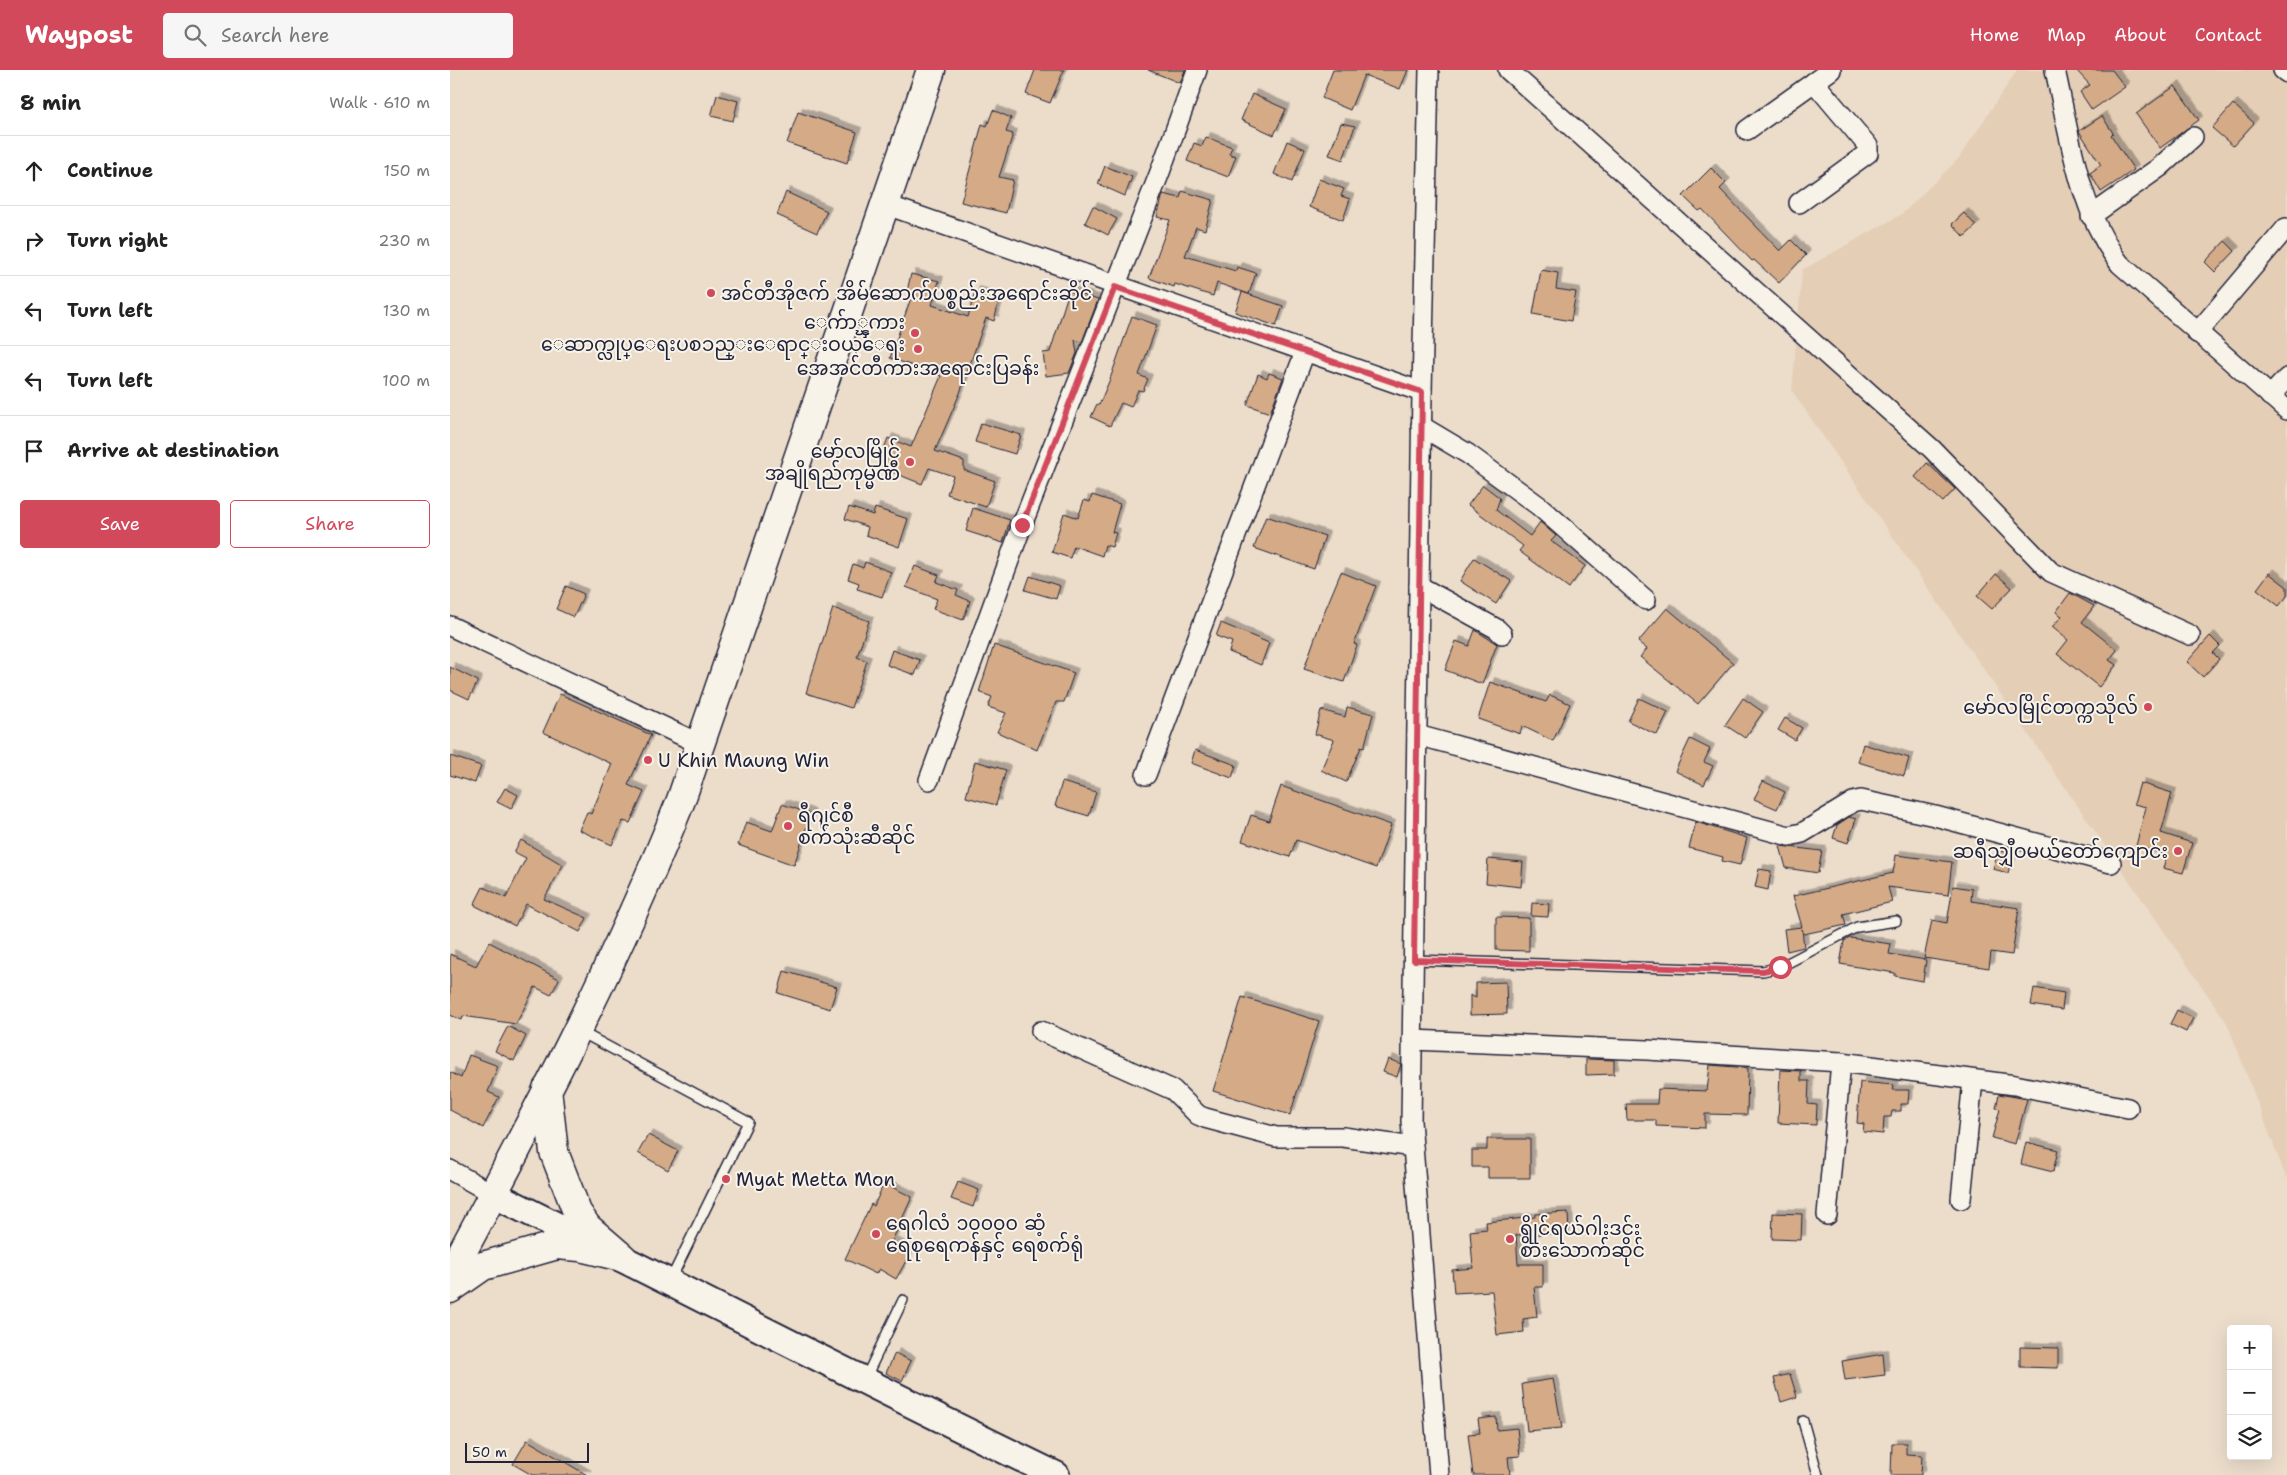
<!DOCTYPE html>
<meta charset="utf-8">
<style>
body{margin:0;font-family:"Shantell Sans","Noto Sans Myanmar",sans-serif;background:#f6f6f6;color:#222}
.controls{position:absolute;right:15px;bottom:15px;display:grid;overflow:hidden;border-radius:5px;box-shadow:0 5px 20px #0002}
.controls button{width:45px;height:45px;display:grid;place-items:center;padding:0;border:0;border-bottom:1px solid #e0e0e0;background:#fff;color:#222;font:25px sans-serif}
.scale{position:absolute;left:15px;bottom:12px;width:124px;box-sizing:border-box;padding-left:5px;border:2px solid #22223b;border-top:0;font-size:14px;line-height:18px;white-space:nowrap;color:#22223b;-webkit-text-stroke:4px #f7f3e8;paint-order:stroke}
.stop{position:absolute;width:15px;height:15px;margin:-11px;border:4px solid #d1495b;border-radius:50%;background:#fff}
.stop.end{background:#d1495b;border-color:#fff;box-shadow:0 1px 5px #0008}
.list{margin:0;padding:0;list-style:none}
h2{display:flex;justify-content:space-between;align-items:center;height:65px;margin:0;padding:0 20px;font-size:21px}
h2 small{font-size:16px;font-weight:400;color:#767676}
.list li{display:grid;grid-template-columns:32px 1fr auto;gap:15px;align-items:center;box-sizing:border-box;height:70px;padding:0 20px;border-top:1px solid #e0e0e0}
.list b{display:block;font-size:19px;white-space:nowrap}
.list em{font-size:16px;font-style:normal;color:#767676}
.actions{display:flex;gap:10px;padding:15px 20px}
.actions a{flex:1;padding:11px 0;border:1px solid #d1495b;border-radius:5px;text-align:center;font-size:18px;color:#d1495b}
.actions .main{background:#d1495b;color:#fff}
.icon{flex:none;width:28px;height:28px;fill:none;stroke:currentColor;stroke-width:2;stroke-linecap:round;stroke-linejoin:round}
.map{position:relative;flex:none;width:1837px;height:1405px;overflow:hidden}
header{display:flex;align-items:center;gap:30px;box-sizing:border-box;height:70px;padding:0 25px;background:#d1495b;color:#fff}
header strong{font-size:24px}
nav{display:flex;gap:28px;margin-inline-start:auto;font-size:18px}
.search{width:350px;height:45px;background:#f6f6f6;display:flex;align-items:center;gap:12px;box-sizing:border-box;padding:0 18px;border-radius:5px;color:#767676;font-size:19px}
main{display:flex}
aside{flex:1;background:#fff}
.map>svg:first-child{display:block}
.built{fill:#e5ceb6}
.building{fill:#d4ab86;stroke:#22223b;filter:url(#shadow)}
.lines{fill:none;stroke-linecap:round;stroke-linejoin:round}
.service-casing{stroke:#22223b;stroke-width:12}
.minor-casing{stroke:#22223b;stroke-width:22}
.secondary-casing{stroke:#22223b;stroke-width:30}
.primary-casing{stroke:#22223b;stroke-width:31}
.trunk-casing{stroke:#22223b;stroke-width:31}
.service{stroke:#f7f3e8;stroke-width:9}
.minor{stroke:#f7f3e8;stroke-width:19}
.secondary{stroke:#f7f3e8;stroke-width:26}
.primary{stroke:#f7f3e8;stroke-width:28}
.trunk{stroke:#f7f3e8;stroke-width:28}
.route{stroke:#d1495b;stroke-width:6}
.poi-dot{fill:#d1495b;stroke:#f7f3e8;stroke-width:2}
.labels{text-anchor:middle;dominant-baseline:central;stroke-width:4;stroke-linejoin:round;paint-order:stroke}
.poi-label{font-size:19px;fill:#22223b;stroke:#f7f3e8;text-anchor:start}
</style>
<header>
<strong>Waypost</strong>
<div class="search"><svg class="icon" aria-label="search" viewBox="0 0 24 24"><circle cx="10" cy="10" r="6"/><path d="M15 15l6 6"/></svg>Search here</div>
<nav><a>Home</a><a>Map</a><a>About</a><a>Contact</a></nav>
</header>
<main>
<aside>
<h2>8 min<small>Walk · 610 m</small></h2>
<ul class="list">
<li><svg class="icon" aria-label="ahead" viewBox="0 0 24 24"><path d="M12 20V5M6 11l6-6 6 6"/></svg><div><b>Continue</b></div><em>150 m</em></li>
<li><svg class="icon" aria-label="right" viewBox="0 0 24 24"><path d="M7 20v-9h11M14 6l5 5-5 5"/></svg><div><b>Turn right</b></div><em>230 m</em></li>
<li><svg class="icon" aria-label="left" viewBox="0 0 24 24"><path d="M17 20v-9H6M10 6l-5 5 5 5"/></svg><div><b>Turn left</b></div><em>130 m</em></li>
<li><svg class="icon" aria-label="left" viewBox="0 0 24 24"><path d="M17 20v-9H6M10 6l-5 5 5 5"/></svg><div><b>Turn left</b></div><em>100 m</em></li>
<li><svg class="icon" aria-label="arrive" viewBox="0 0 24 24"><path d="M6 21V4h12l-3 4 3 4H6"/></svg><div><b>Arrive at destination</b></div></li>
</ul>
<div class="actions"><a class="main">Save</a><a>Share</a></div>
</aside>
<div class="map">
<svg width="1837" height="1405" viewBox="0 0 1837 1405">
<defs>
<filter id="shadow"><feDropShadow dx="4.5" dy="-4.5" stdDeviation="0" flood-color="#0004"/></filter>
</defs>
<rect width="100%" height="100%" fill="#ecddcb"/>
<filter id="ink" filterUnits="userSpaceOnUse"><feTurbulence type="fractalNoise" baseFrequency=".02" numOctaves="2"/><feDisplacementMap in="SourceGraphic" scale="10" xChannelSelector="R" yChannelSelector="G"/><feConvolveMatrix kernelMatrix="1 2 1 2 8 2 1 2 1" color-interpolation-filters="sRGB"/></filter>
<g filter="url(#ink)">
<path class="built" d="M1567,0H1837V1110L1777,953L1342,321L1352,200L1452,144L1509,88Z"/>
<g class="building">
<path d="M585,0H614L600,33L576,24Z"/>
<path d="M698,0H735L730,13Z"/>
<path d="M883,0H958L950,19L914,5L900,40L872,28Z"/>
<path d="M1626,0H1662L1675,17L1642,40L1630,22L1640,15Z"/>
<path d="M1725,16L1749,50L1710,78L1686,44Z"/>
<path d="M802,24L836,39L824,65L791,50Z"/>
<path d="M267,25L288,31L283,51L261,46Z"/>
<path d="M1783,34L1804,53L1783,76L1762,58Z"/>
<path d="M543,40L561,48L556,62L563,64L549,107L563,110L556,143L511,132L532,54L537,56Z"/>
<path d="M348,42L407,62L397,93L337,73Z"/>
<path d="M1652,46L1663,63L1661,65L1684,100L1651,122L1640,103L1651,95L1629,61Z"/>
<path d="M891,53L905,56L893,90L879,85Z"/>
<path d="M756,67L782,77L779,84L786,86L778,107L737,91L744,73L752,76Z"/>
<path d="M837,71L855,79L842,112L824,104Z"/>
<path d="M655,96L682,107L675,126L648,114Z"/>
<path d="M1261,98L1276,113L1270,119L1330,181L1341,170L1356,185L1329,213L1304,190L1302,191L1252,139L1249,141L1233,126Z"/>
<path d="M869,109L894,119L891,126L900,129L893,150L859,137Z"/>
<path d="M732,121L763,130L755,160L746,157L735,186L786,201L787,197L806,203L799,224L767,213L763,226L725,214L724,217L699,208L720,150L707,147L713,124L730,128Z"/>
<path d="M336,122L377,141L367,163L327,145Z"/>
<path d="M643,136L667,149L658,165L635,153Z"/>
<path d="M1514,143L1526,156L1514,167L1502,154Z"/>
<path d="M1775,171L1785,181L1765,202L1755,192Z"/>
<path d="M1091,200L1108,203L1106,219L1126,222L1121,251L1083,244Z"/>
<path d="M461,204L489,211L482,235L518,247L525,221L550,228L544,251L536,248L510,323L485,381L514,391V400L545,411L536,437L497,424L503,406L479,398L472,414L427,396L438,368L461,377L491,306L440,288L463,222L457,221Z"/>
<path d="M619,221L648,230L632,272L625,270L627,283L619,303L596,306L593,283L600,282Z"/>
<path d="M792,222L833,236L826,256L785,242Z"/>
<path d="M682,246L707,255L689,305L698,309L693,321L688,320L681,337L671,333L660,356L641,347L647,334L649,335L660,309Z"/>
<path d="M819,303L833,308L820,343L797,335L808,304L817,308Z"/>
<path d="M531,353L571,365L565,384L525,372Z"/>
<path d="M1477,393L1505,419L1493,432L1465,407Z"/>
<path d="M1033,415L1050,428L1046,440L1080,466L1090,452L1106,466L1101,471L1135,496L1119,518L1069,481L1073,476L1018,435Z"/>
<path d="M642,425L670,434L662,462L666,463L662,477L655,475L652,486L624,476L620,488L602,482L614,443L628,448L634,430L640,432Z"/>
<path d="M399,437L423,445L425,438L458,449L449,477L416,465L418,457L395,449Z"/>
<path d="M523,438L560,450L553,473L516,461Z"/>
<path d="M816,446L875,466L864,499L804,478Z"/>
<path d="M1024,488L1061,511L1046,534L1010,511Z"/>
<path d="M415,492L441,502L432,527L407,519L409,513L398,509L403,494L413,498Z"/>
<path d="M465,496L489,505L486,512L508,520L506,525L520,531L513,550L483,539L487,529L456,517Z"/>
<path d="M891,502L926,516L904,574L907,575L894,612L854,599L873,545Z"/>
<path d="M1819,503L1837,517V526L1829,536L1807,519Z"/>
<path d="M1546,504L1562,518L1542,539L1527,526Z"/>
<path d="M580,506L610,516L606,529L575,520Z"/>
<path d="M116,516L134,524L124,547L106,539Z"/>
<path d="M1620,523L1644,536L1632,552L1667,580L1659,590L1666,595L1649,617L1607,584L1618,570L1602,557L1612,546L1606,542Z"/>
<path d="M383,538L419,551L407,587L417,591L401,638L356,623Z"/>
<path d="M1217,538L1283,593L1248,634L1190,587L1197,579L1188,572Z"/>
<path d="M771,553L819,573L811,595L779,582L782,572L766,566Z"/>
<path d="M1025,560L1047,574L1032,614L995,600L1006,571L1019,576Z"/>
<path d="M1760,566L1770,576L1763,583L1769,589L1753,607L1737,592Z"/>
<path d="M544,575L624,603L614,632H606L587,680L547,662L556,643L538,637L542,627L529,622Z"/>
<path d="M442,580L470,590L465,605L437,595Z"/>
<path d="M0,597L28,611L19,629L0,620Z"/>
<path d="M1040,612L1096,632L1100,625L1120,634L1103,671L1072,656L1070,664L1028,649Z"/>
<path d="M110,624L201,665L178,715L194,722L180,753L173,751L162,775L129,760L137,742L141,744L162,694L93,662Z"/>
<path d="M1189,628L1218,642L1207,665L1178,651Z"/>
<path d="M1293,628L1313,642L1295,668L1275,655Z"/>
<path d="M897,637L923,644L914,678L911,677L896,712L871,700L884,670L865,664L871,640L895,647Z"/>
<path d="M1335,648L1352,658L1345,670L1328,660Z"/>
<path d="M1240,669L1260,679L1254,692L1263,696L1254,715L1225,701Z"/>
<path d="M1413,674L1459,688L1454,706L1408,692Z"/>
<path d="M745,680L786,695L782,708L741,693Z"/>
<path d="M0,686L31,696L25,713L0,705Z"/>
<path d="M525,691L556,700L546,735L516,727Z"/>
<path d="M1313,711L1335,722L1327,739L1304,729Z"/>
<path d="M612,712L646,722L639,746L605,736Z"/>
<path d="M1690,713L1722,723L1711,763L1742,773L1733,803L1713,798L1717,785L1686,776L1696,737L1684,734Z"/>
<path d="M831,716L941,755L926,798L846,770L840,787L792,771L801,745L819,751Z"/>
<path d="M55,718L68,725L61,739L47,732Z"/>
<path d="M332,734L361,744L344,795L288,775L296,752L322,761Z"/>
<path d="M1399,747L1406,749L1398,773L1383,768L1387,755Z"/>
<path d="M1246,752L1297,768L1290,795L1272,791L1273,787L1239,778Z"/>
<path d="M71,770L113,795L94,829L137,848L130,862L76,834L65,856L24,835L33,817L56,828L76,788L64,782Z"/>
<path d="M1330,776L1372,781L1368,803L1336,798Z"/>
<path d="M1548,780L1563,784L1558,803L1543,799Z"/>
<path d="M1446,785L1502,792L1498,825L1438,817L1442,832L1393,844L1396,855L1354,864L1352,859L1354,877L1337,881L1334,859L1352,857L1343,826L1443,803Z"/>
<path d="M1038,789L1073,792L1071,817L1036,813Z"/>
<path d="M1309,799L1321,801L1318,820L1305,817Z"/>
<path d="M1503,816L1522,819L1521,831L1569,838L1562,885L1541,882L1539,898L1474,888L1482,850L1497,853Z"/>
<path d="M1082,833L1099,834L1098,847L1081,846Z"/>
<path d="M1046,847L1079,848V881L1046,880Z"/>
<path d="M1400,868L1441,874L1439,884L1476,890L1473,911L1445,906V903L1390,894L1394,871Z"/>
<path d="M39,872L109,909L101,925L85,917L66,954L13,946L12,950L0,945V884L26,896Z"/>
<path d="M334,901L387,917L380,939L328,923Z"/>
<path d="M1056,912L1057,944L1020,945V925L1026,928V913Z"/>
<path d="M1584,918L1614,923L1612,940L1581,935Z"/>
<path d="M792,927L869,951L840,1045L763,1021Z"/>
<path d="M1727,940L1743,948L1736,962L1720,954Z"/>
<path d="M58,956L76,966L64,991L45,981Z"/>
<path d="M19,985L48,996L38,1022L49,1027L33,1058L0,1040V1002L11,1008Z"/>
<path d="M938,989L951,994L947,1007L933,1002Z"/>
<path d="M1136,989L1164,990V1004L1136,1005Z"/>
<path d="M1260,995L1298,998L1297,1045L1255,1044V1058L1206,1056V1050H1177L1176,1034H1207L1208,1019L1257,1021Z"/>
<path d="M1330,1000L1351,1001V1011H1359L1358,1034L1367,1035L1366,1055L1328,1053Z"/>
<path d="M1410,1012L1444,1015L1443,1020H1459L1458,1034H1451V1041H1442L1441,1047H1434L1433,1064L1413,1062L1414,1054L1407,1053Z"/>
<path d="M1549,1024L1577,1029L1565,1074L1542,1068L1550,1039L1546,1038Z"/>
<path d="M198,1065L228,1081L218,1100L188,1083Z"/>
<path d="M1037,1069H1080V1108H1038V1097H1022V1080H1037Z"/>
<path d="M1576,1072L1608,1080L1603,1102L1571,1094Z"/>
<path d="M508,1112L529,1120L523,1137L501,1129Z"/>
<path d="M434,1113L462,1127L442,1171L461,1182L446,1209L429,1199L426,1204L395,1189L421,1134L424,1136Z"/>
<path d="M1118,1142L1119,1163L1066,1165L1068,1194H1093V1217H1084L1087,1247L1073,1249L1074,1262L1047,1265L1042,1221L1004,1223L1002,1200L1023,1198L1020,1161L1037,1159L1036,1152L1085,1147V1144Z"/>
<path d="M1323,1143L1352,1144L1351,1170L1322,1169Z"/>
<path d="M1570,1277L1608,1278V1298L1570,1297Z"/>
<path d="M445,1283L461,1291L452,1311L436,1303Z"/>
<path d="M1433,1284L1435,1305L1395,1310L1392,1291Z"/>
<path d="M1340,1304L1347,1327L1331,1332L1324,1308Z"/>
<path d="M1103,1309L1112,1358L1077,1361L1072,1314Z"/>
<path d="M1046,1347L1047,1360L1067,1358L1070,1386L1058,1387L1060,1405H1023L1018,1364L1030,1363L1028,1349Z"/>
<path d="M77,1370L137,1405H82L63,1394Z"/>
<path d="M1442,1373H1456V1384L1472,1385L1471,1405H1441Z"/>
</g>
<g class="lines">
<g class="service-casing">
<g id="service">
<path d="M964,890L1313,901L1330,897L1407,857L1446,851"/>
<path d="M129,961L298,1052L220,1211"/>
<path d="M415,1309L453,1230"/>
<path d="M1353,1351L1368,1405"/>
</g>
</g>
<g class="minor-casing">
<g id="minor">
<path d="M979,0L972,322L961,1051L989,1405"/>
<path d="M1058,0L1482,379L1601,502L1740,565"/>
<path d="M1605,0C1620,66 1628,139 1670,194L1837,340"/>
<path d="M1833,0L1837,3"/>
<path d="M1297,60L1381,0"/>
<path d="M1349,133L1418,83V76L1364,12"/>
<path d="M434,134L972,322"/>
<path d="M1641,146L1710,97L1743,67"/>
<path d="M1747,263L1836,158"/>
<path d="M1820,326L1837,308"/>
<path d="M971,356L1018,384L1089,436L1196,530"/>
<path d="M969,516L1047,559L1052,564"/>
<path d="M0,556L250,674"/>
<path d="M967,665L1339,766L1352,763L1403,732L1411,730L1485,746L1661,793"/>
<path d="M696,705L855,282"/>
<path d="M479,710L572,455L710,102L747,0"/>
<path d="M591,961L723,1020L748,1045L755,1048L826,1067H893L963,1077"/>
<path d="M962,970L1197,980L1391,992L1565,1015L1678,1038"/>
<path d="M0,1100L43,1124"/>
<path d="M1511,1129L1523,1010"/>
<path d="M1377,1145L1391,992"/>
</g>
</g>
<g class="secondary-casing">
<path id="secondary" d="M43,1124C231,1217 417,1314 606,1405"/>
</g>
<g class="primary-casing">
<g id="primary">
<path d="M97,1019L104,1082L127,1142L137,1157L173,1188"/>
<path d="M0,1219L33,1196L107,1175L130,1177L167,1186"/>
</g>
</g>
<g class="trunk-casing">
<path id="trunk" d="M0,1205C83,1050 166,893 231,730L481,0"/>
</g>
<use href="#service" class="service"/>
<use href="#minor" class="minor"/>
<use href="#secondary" class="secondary"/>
<use href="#primary" class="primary"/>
<use href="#trunk" class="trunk"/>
</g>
</g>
<g class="lines" filter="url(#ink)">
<path class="route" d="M572,455L665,217L972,322L964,890L1313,901L1330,897"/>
</g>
<g class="poi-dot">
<circle cx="261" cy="223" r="5"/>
<circle cx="465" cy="263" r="5"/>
<circle cx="468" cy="279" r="5"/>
<circle cx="460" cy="392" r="5"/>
<circle cx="1698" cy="637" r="5"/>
<circle cx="198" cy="690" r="5"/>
<circle cx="338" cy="756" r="5"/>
<circle cx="1728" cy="781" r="5"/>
<circle cx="276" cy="1109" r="5"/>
<circle cx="426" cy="1164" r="5"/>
<circle cx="1060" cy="1169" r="5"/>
</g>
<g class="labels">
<g class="poi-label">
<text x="271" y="223">အင်တီအိုဇက် အိမ်ဆောက်ပစ္စည်းအရောင်းဆိုင်</text>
<text x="455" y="252" text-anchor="end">ေက်ာ္ၾကား<tspan x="455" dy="22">ေဆာက္လုပ္ေရးပစၥည္းေရာင္းဝယ္ေရး</tspan></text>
<text x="468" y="298" text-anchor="middle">အေအင်တီကားအရောင်းပြခန်း</text>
<text x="450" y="381" text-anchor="end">မော်လမြိုင်<tspan x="450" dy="22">အချိုရည်ကုမ္မဏီ</tspan></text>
<text x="1688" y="637" text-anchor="end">မော်လမြိုင်တက္ကသိုလ်</text>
<text x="208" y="690">U Khin Maung Win</text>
<text x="348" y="745">ရီဂျင်စီ<tspan x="348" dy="22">စက်သုံးဆီဆိုင်</tspan></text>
<text x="1718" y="781" text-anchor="end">ဆရီသျှီဝမယ်တော်ကျောင်း</text>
<text x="286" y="1109">Myat Metta Mon</text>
<text x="436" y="1153">ရေဂါလံ ၁၀၀၀၀ ဆံ့<tspan x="436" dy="22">ရေစုရေကန်နှင့် ရေစက်ရုံ</tspan></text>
<text x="1070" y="1158">ရွိုင်ရယ်ဂါးဒင်း<tspan x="1070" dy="22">စားသောက်ဆိုင်</tspan></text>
</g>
</g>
</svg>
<div class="controls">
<button>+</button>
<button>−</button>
<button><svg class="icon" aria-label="layers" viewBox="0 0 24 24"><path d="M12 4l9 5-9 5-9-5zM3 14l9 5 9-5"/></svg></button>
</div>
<div class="scale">50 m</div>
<div class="stop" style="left:1330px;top:897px"></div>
<div class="stop end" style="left:572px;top:455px"></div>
</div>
</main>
